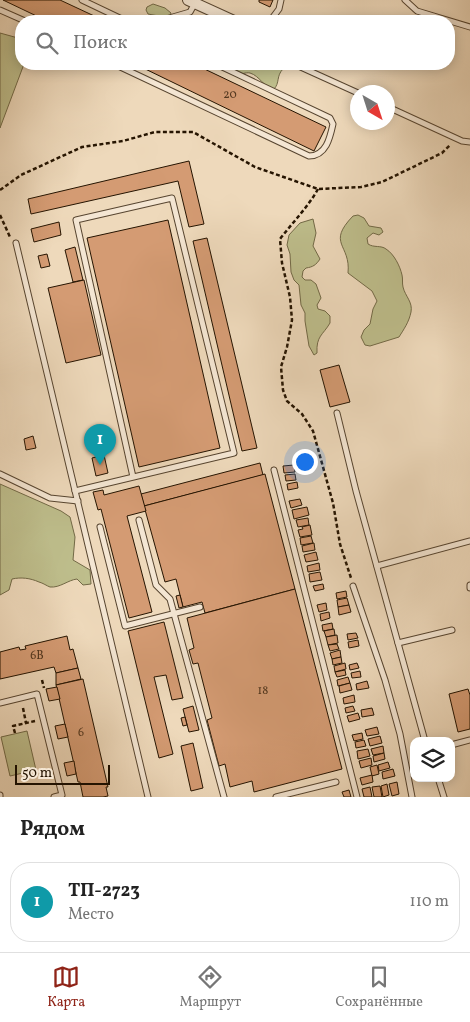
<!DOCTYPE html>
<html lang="ru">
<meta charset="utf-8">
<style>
body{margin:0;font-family:Vollkorn,serif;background:#f6f6f6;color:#222}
.controls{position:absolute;right:15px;bottom:15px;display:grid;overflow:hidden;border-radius:10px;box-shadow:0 2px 12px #0003}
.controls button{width:45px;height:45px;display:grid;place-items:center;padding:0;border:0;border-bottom:1px solid #e0e0e0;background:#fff;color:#222;font:25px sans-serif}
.compass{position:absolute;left:350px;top:85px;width:45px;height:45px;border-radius:50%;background:#fff;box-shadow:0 2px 12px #0003;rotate:141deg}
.scale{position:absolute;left:15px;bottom:12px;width:95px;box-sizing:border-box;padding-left:5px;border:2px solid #251401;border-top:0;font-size:14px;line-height:18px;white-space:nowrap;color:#251401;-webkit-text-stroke:4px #f4e6d3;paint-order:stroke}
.you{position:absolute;left:304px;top:461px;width:18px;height:18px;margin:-12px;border:4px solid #fff;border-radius:50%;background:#1a73e8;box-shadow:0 0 0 8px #1a73e833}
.badge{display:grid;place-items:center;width:32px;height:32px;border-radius:50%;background:#8f2418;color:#fff;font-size:16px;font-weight:700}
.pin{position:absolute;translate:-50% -41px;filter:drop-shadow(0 1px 2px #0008)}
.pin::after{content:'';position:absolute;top:26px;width:18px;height:15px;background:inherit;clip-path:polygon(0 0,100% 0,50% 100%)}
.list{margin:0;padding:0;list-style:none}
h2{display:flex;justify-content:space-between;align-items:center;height:65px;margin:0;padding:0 20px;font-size:21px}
h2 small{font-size:16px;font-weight:400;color:#767676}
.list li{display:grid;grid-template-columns:32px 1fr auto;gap:15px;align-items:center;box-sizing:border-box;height:80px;margin:0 10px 10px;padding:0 10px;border:1px solid #e0e0e0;border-radius:20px}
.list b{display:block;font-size:19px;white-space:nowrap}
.list p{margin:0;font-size:16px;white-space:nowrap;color:#767676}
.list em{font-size:16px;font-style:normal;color:#767676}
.icon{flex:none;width:28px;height:28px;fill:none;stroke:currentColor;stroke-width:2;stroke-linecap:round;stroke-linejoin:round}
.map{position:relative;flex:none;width:470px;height:797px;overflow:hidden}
.search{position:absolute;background:#fff;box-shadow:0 2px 12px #0003;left:15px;right:15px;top:15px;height:55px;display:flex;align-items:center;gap:12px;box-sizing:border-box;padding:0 18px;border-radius:20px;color:#767676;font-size:19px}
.sheet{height:155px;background:#fff}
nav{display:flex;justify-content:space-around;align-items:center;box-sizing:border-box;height:70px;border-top:1px solid #e0e0e0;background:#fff;font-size:14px;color:#767676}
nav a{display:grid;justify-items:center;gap:2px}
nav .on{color:#8f2418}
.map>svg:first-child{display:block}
.green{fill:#bebe8c;stroke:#726946}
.building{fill:#d49b73;stroke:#251401}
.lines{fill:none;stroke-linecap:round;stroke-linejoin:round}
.lane-casing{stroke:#574530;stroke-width:7}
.street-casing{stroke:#574530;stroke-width:12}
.path{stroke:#251401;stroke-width:2.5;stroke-dasharray:4 2.5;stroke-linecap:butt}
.lane{stroke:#f4e6d3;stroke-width:5}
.street{stroke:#f4e6d3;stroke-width:10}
.labels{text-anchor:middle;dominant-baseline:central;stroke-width:4;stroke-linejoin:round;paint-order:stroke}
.number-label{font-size:12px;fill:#51361e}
</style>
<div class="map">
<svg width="470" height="797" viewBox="0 0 470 797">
<rect width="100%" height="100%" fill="#eed9bb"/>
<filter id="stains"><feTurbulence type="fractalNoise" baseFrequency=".004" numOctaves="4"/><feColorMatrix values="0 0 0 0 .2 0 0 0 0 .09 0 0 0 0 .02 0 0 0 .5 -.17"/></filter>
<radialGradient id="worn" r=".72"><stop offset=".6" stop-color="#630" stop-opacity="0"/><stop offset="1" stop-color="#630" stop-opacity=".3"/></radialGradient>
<g class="green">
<path d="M153,4L165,8L171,13L170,16L164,17L148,14L146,10L147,7Z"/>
<path d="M0,33L18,38L21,48V64H24L0,128Z"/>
<path d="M234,64H282L283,69C276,76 280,83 274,89C263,87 260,76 250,73C245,72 242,75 238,73Z"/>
<path d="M358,215L364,218L369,226L381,228L383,232L379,235L373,233L367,238L368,244C374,248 381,245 386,249C394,254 400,266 402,275C403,279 402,283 403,287C405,296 413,302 411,312C409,322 404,329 399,337L370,346L365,345L361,337L364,330L370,324L373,309L377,301L372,291L348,273C351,244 326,244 353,216Z"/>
<path d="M313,219L316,233L313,246L320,259C316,265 313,267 306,268L303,271L302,277L305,280H311L316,284L321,298L317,305L318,309L325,311L330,316V323C323,335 316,336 317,353L314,355L309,346L305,321V313L301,305L299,285L294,280L291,272L290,254L287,245L289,235L300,223Z"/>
<path d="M0,484L61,511L70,517L75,537L73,560L90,570L91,584L83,585L77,579C68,580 60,588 50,587C47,586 43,583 39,582C30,578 21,577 12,579L9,590L0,595Z"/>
<path d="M27,731L36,770L10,776L1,737Z"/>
</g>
<g class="building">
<path d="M3,0H60L105,21H47Z"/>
<path d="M259,0H273L270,7L259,2Z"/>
<path d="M135,64H194L326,127L314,151Z"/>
<path d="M189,161L204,224L189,227L178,181L31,214L28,199Z"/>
<path d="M168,220L220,448L139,467L87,238Z"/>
<path d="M59,222L61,235L34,242L31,229Z"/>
<path d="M207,238L257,448L242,451L193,241Z"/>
<path d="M75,247L83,280L73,282L65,250Z"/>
<path d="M47,254L50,266L41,268L38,256Z"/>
<path d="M84,280L101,355L66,363L48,288Z"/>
<path d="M339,365L350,402L330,407L320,370Z"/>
<path d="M33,436L36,448L26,450L24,439Z"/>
<path d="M104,455L108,473L96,476L92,458Z"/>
<path d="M260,463L263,475L144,506L141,494Z"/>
<path d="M294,465L295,472L284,473L283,466Z"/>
<path d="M265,474L295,589L205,613L202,602L183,607L176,579L165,582L144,506Z"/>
<path d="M295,474L296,480L286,481L285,475Z"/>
<path d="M297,482L298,488L288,490L287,484Z"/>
<path d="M139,486L146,511L127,516L152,612L129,618L101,509L98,510L93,492L103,490L104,495Z"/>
<path d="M300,499L302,505L291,508L289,501Z"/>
<path d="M307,507L309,515L294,519L292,510Z"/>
<path d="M308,518L309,525L298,527L296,520Z"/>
<path d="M310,525L312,535L300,537L298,530L303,529L302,527Z"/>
<path d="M311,536L313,543L301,545L300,538Z"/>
<path d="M314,543L315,550L303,552L302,546Z"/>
<path d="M316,552L318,560L306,562L304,555Z"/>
<path d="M319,563L320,570L308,572L307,566Z"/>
<path d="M320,572L322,580L310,582L309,574Z"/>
<path d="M323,584L324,589L315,591L313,586Z"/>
<path d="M295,589L342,769L254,792L252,781L230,787L225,764L219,766L207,720L212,718L198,663L193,664L189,650L194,648L187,618Z"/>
<path d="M346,591L347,597L337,599L336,593Z"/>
<path d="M180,595L183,607L179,608L176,596Z"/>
<path d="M347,598L349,605L338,607L337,600Z"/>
<path d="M326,603L327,610L319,612L317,605Z"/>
<path d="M349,605L351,612L339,615L338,607Z"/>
<path d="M329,612L330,618L321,621L320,614Z"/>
<path d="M164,622L183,698L172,700L166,675L154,677L173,754L159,758L128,631Z"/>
<path d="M332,623L333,629L323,631L322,625Z"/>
<path d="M334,629L335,635L326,637L324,631Z"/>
<path d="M356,633L358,638L348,640L347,634Z"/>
<path d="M337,635L338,643L328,645L326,637Z"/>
<path d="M67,636L70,650L73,649L78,668L56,673L54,667L0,679V652L19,647L20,650L26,649L25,646Z"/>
<path d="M358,640L359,646L349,648L348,642Z"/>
<path d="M337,644L339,649L330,651L328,645Z"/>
<path d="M340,650L341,657L332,659L330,653Z"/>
<path d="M341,657L342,663L333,665L332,659Z"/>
<path d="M345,663L346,669L335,672L334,666Z"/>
<path d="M357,663L359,668L350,670L349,665Z"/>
<path d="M78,668L81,679L56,685V673Z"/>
<path d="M345,670L346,675L337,677L335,672Z"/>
<path d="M360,671L361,677L352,678L351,673Z"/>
<path d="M348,677L350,683L338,686L337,680Z"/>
<path d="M83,679L108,787H106L108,796L103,797H83L80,782H78L56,685Z"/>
<path d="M367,681L369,688L357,690L356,684Z"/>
<path d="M350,683L352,690L340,693L339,686Z"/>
<path d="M57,687L60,699L49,701L46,689Z"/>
<path d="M468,689L470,695V729L458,732L449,694Z"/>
<path d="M354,695L355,702L344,704L343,698Z"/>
<path d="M193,706L199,730L189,732L183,709Z"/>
<path d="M353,706L355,711L346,713L345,708Z"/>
<path d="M372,708L374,715L362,717L361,710Z"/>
<path d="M358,713L360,719L349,722L347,716Z"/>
<path d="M185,717L187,725L183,726L181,718Z"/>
<path d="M65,724L68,737L58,739L55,726Z"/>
<path d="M377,727L379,734L367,736L365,730Z"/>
<path d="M362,733L363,739L354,741L352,735Z"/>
<path d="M380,736L382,743L370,746L368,739Z"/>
<path d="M364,740L366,746L356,748L355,742Z"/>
<path d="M193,743L203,788L191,791L181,746Z"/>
<path d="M383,746L384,753L373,755L371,749Z"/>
<path d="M368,749L370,756L358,759L357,751Z"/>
<path d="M384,753L385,759L374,762L373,756Z"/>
<path d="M371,758L372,765L361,768L359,761Z"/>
<path d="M74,761L76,774L67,776L64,763Z"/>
<path d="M388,762L390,768L379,771L378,765Z"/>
<path d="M377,765L379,774L372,776L370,767Z"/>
<path d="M393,769L395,776L383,779L382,772Z"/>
<path d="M372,775L373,782L362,785L360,778Z"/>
<path d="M397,782L399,794L392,796L389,784Z"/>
<path d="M387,784L389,795L383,797L381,786Z"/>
<path d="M380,786L382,797H374L372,787Z"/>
<path d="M370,787L372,797H364L362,789Z"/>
<path d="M349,790L351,797H344L342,792Z"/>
</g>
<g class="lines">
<g class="lane-casing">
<g id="lane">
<path d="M82,0L126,21"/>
<path d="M405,0L417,11L470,27"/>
<path d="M0,10L25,21"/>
<path d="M159,21L190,12L195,3"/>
<path d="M270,21L279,9L281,0"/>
<path d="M114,64L309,156C326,156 330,138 333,124L330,118L216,64"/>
<path d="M294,64L358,93"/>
<path d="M388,107L462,141L470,142"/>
<path d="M16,243L148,797"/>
<path d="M337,413L356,491L425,741"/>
<path d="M274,470L357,797"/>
<path d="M0,474L50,498L78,501"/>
<path d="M75,491L234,453L172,198L76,220L133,477"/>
<path d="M139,520L156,585L170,599L224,797"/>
<path d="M100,527L125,626L200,607"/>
<path d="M377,566L470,541"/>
<path d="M470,585V588"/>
<path d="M353,586L385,680L400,734L412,797"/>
<path d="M398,643L452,630"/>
<path d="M0,703L37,694L62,795L54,797"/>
<path d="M451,745L470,740"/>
<path d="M438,778L444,797"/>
<path d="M0,795V797"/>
<path d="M276,797L336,782"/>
</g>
</g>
<g class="street-casing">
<path id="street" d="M188,0L234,21"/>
</g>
<g class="path">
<path d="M318,189C308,207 293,222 280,239L282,263L290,297L292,320L287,347L281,367L283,390L287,401L302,414L313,431L333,503L340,544L351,578"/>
<path d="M0,190L21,175L82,147L123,141L155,132H193L255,167L318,189L361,187L382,182L442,153L450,145"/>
<path d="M0,215L10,237"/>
<path d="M42,680L44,688"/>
<path d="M23,708L26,723"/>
<path d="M15,733L13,726L35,721"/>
</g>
<use href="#lane" class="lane"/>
<use href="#street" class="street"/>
</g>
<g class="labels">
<g class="number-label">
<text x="230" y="95">20</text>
<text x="37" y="656">6В</text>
<text x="263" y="691">18</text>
<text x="81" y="733">6</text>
</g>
</g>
<rect width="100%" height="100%" filter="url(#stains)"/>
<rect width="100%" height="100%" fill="url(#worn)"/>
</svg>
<div class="controls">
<button><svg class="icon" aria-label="layers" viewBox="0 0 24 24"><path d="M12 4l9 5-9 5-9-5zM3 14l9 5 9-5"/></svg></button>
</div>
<svg class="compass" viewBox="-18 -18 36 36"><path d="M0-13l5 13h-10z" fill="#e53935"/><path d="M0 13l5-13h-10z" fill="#767676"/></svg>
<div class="scale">50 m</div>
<div class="you"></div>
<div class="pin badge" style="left:100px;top:465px;background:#0f9aa8">1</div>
<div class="search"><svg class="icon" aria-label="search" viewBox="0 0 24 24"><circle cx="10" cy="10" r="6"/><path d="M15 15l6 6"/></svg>Поиск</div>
</div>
<section class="sheet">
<h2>Рядом<small></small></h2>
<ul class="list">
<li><span class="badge" style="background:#0f9aa8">1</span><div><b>ТП-2723</b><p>Место</p></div><em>110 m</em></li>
</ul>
</section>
<nav>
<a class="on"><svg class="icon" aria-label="map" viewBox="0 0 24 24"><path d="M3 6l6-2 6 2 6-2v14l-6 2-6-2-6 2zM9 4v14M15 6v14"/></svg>Карта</a>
<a><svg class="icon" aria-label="directions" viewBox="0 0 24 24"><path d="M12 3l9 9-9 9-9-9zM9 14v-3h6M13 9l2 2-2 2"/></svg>Маршрут</a>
<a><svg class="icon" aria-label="saved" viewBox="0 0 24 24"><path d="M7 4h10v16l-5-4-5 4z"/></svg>Сохранённые</a>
</nav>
